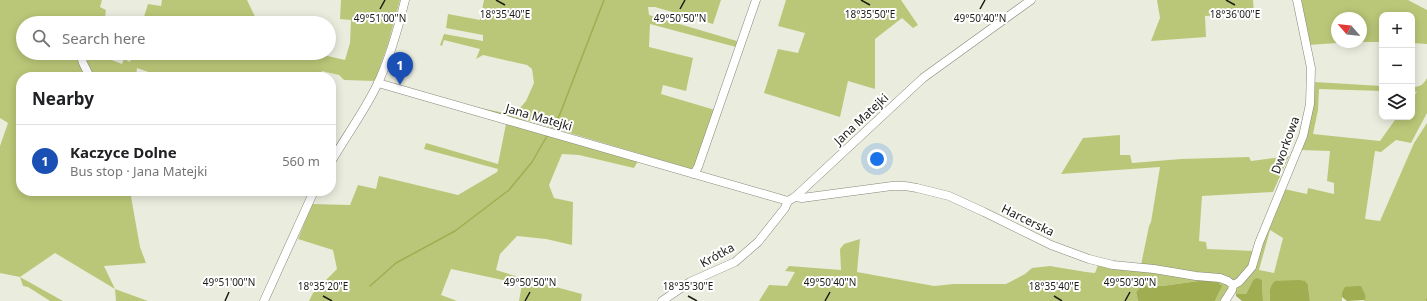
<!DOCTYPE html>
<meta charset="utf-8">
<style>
body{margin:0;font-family:"Noto Sans",sans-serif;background:#f6f6f6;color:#202124}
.controls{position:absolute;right:12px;top:12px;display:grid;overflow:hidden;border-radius:8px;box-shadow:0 2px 10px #0003}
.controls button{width:36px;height:36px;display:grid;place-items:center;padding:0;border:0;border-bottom:1px solid #e0e0e0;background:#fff;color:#202124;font:20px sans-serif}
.compass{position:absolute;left:1331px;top:12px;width:36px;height:36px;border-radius:50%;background:#fff;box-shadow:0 2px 10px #0003;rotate:298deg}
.you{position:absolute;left:877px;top:159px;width:14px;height:14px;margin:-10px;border:3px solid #fff;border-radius:50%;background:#1a73e8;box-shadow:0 0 0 6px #1a73e833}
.badge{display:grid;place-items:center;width:26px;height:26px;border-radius:50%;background:#2f55c4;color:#fff;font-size:13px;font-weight:700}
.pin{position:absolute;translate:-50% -33px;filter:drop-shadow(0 1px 2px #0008)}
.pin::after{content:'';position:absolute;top:21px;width:14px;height:12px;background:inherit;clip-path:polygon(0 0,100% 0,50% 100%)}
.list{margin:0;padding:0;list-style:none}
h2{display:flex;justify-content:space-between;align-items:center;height:52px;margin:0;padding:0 16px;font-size:17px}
h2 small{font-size:13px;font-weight:400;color:#757577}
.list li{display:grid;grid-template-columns:26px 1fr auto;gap:12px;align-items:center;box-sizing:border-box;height:72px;padding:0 16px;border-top:1px solid #e0e0e0}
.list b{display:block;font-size:15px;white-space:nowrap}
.list p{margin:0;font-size:13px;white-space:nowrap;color:#757577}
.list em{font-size:13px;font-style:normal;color:#757577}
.icon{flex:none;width:22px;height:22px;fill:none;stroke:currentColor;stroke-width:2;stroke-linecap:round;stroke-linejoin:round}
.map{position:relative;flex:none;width:1427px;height:301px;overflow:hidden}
.search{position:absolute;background:#fff;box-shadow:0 2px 10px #0003;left:16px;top:16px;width:320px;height:44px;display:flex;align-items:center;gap:10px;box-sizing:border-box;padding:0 14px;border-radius:22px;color:#757577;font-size:15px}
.panel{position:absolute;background:#fff;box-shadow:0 2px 10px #0003;left:16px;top:72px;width:320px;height:124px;border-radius:16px}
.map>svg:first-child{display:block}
.green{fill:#bbc778;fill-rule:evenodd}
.water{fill:#a1ad51}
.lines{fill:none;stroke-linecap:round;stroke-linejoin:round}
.stream{stroke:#a1ad51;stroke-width:1.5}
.minor-casing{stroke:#85887a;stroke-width:9}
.minor{stroke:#fff;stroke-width:8}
.ticks{fill:none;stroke:#1a1b15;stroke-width:1.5}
.labels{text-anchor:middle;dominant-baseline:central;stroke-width:4;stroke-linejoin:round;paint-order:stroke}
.street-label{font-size:12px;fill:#1a1b15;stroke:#fff}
.ticks-label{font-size:10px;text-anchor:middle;fill:#1a1b15;stroke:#fff;stroke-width:4;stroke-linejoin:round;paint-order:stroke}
</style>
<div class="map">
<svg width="1427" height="301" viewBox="0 0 1427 301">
<rect width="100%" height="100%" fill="#eaedde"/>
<g class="green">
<path d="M0,0H102L100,7L106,10L104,23H23V53H80L84,55C97,52 110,60 122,64L124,59L130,62L133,53H323V55L345,60L350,43L351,20L340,19L341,0H400L388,44L375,81L344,80L339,75L322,71L321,77H163L137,68L136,77H21V191H130L140,247L146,263L104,266L115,289L148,301H116L115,289L55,253L20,277L63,301H50L28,287L23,286L20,277L0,273V146L8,123L0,118Z"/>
<path d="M162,0H247L258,23H142L148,4L161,6Z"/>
<path d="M484,0H721L713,24L655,7H648L649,15L737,41L736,47L650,24L649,47L693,58L686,91L663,85L661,94L715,110L695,166L691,169L526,120L524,122L462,104L514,115L526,101L534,83L532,69L527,65L483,55L476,59L480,49L444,40L442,46L440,45L444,34L483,41V35L446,28L448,14L480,20Z"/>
<path d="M786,0H901L918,25L913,28L902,18L875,39V89L848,81L840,117L764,93L778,49L798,53L805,33L778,26Z"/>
<path d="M1157,0H1253L1254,13L1205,16L1206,37L1151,41L1160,18Z"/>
<path d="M1299,0H1408L1427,10V44L1412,43V15H1382V42H1361V18H1337V42H1352L1308,45Z"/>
<path d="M1427,78V113L1411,143L1396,140L1381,152L1375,151L1365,219L1380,221L1414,143L1427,123V301H1364L1366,296L1361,287L1342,292V301H1310L1308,285L1269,293L1270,301H1263L1262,280H1253L1246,294L1239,295L1234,293L1240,284L1284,189L1307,194L1308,188L1334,194V183L1327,181L1330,151L1300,150L1314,82L1382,86V91L1319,89L1318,110L1313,134L1380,141L1397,117H1412V98L1417,92L1412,91V87C1420,87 1423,85 1427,78ZM1270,230L1283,238L1274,273L1259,270Z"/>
<path d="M506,124L638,161L634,168L579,155L562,154L549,185L554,198L573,202L572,245L546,239L517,236L500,254L496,270L522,278L582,294L581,301H519L522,284L451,269L441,295L457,301H309L313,293L337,269L333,250L298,239L312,204L350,205L358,185L376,189L379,176L458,195L497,172L498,169L424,149L426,143L498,164Z"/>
<path d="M1120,135V155H1130L1132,163L1181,159L1249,157L1251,161L1289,156L1273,192L1202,196L1199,241L1206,242L1207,249L1255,251L1250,265L1237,282L1141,265L1149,226L1151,222L1160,167L1061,174L1083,138Z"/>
<path d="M860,239L857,272L934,286L954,284H1006L1025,274L1032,268L1050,266L1086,272L1095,273L1098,265L1220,280L1228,285L1230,290L1221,301H1215L1220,290L1206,280L1162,286L1142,285L1136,292L1138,301H759L769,285L787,286L795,272L785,271L789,266L841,270L840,249L844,244Z"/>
</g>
<g class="water">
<path d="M1257,278L1262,280L1263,301H1242L1236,296V294H1246L1253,280Z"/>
<path d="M1206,280L1217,282L1222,286L1215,301H1138L1136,292L1142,285L1162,286Z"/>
<path d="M1299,280L1305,281L1308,285L1310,301H1270C1269,293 1269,287 1275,281Z"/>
<path d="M1356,286H1361L1366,296L1365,300L1347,301L1342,297V292L1345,287Z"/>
</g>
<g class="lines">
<g class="stream">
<path d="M550,131L560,114L604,0"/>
<path d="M370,286L396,263L455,231L509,190L532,162L547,136"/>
<path d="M1427,301V299"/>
</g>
<g class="minor-casing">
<g id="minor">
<path d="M81,56L83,63L90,77"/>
<path d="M378,83L788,201L795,197L923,78L1031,0"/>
<path d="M331,162C346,136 364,112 377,85C390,58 398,29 405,0"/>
<path d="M694,174L698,167L756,0"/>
<path d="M795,197L802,198L892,186H905L917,188L949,196L984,212L1051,245L1089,259L1113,265L1154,269L1196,276L1220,278L1228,281L1233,285L1232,290L1225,301"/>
<path d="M1233,285L1239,282L1252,267L1259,243L1303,136L1310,104L1311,68L1297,0"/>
<path d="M264,301L314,191"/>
<path d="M662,301L690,282L735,262L758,242L785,208L788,201"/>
</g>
</g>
<use href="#minor" class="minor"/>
</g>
<path class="ticks" d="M496,0L505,5M861,0L870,5M1226,0L1235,5M380,9L385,0M680,9L685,0M980,9L985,0M323,296L332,301M688,296L697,301M1054,296L1062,301M225,301L229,292M525,301L530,292M825,301L830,292M1125,301L1130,292"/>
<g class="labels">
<g class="street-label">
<text transform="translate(539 117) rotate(16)">Jana Matejki</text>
<text transform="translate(861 119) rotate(-43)">Jana Matejki</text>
<text transform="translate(1285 145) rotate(-70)">Dworkowa</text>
<text transform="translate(1028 220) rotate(26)">Harcerska</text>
<text transform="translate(717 255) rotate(-29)">Krótka</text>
</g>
</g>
<g class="ticks-label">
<text x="1235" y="18">18°36'00"E</text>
<text x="505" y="18">18°35'40"E</text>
<text x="870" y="18">18°35'50"E</text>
<text x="380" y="22">49°51'00"N</text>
<text x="680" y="22">49°50'50"N</text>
<text x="980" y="22">49°50'40"N</text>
<text x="229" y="286">49°51'00"N</text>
<text x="530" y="286">49°50'50"N</text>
<text x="830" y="286">49°50'40"N</text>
<text x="1130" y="286">49°50'30"N</text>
<text x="323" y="290">18°35'20"E</text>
<text x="688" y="290">18°35'30"E</text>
<text x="1054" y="290">18°35'40"E</text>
</g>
</svg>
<div class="controls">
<button>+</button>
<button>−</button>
<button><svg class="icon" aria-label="layers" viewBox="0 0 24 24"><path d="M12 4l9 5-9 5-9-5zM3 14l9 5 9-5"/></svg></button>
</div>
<svg class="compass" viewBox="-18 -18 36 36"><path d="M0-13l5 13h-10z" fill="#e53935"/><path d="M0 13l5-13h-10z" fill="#757577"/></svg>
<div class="you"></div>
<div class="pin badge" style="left:400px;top:85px;background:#1a4fb4">1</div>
<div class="search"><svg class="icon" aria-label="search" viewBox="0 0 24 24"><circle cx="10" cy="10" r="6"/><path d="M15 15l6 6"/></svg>Search here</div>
<section class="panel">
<h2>Nearby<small></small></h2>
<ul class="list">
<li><span class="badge" style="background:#1a4fb4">1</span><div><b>Kaczyce Dolne</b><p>Bus stop · Jana Matejki</p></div><em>560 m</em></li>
</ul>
</section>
</div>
